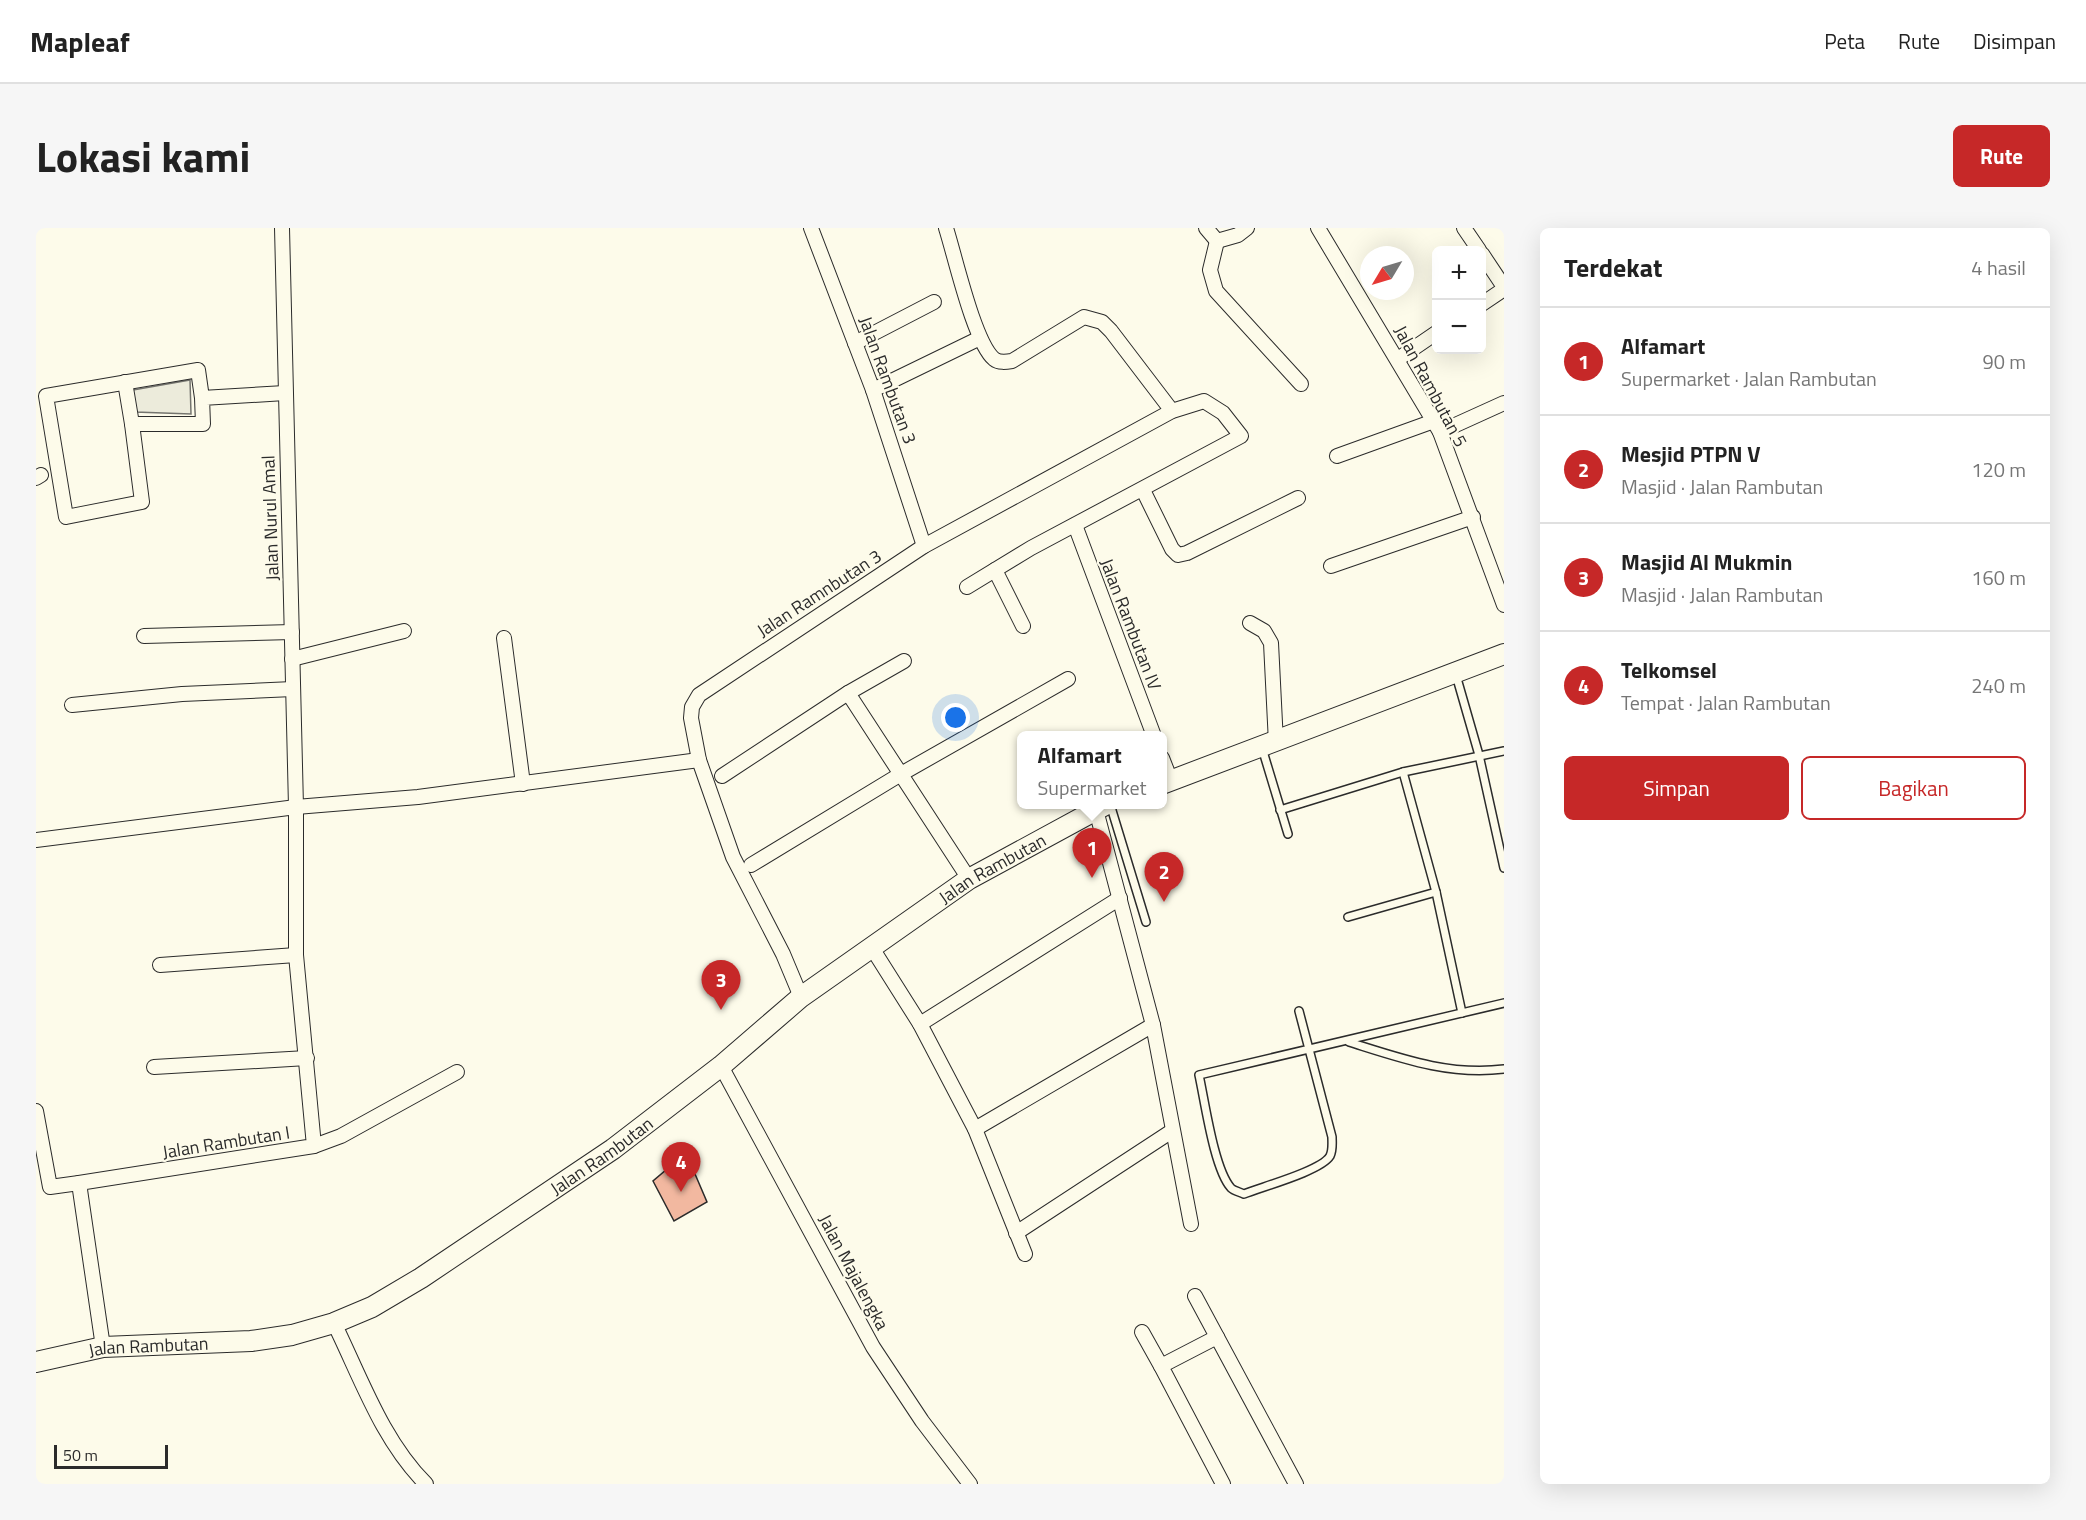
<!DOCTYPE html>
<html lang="id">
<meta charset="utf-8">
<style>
body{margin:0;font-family:"Titillium Web",sans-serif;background:#f6f6f6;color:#222}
.controls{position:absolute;right:18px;top:18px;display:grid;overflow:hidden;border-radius:9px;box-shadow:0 6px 24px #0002}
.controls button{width:54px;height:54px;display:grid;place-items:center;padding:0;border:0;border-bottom:2px solid #e0e0e0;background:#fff;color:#222;font:30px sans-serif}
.compass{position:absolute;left:1324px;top:18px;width:54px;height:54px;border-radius:50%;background:#fff;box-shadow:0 6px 24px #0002;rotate:232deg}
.scale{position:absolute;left:18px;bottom:15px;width:114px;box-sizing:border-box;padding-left:6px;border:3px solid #2b2b2b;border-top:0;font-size:16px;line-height:21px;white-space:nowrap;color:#2b2b2b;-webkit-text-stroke:4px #fdfbea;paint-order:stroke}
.you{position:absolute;left:920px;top:490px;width:21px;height:21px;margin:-15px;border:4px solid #fff;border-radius:50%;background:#1a73e8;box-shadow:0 0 0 9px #1a73e833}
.badge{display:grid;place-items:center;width:39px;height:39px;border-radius:50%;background:#c62828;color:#fff;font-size:20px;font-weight:700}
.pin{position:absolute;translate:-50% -50px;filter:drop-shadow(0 2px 3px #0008)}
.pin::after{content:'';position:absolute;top:32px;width:21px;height:18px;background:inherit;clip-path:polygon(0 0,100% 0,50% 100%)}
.popup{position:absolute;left:981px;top:503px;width:150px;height:78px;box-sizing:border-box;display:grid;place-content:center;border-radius:9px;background:#fff;filter:drop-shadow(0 2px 4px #0005);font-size:20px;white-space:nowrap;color:#767676}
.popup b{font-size:22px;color:#222}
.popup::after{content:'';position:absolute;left:50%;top:100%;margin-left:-12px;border:12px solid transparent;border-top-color:#fff}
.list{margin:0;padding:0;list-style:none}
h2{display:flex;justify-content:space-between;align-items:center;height:78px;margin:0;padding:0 24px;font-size:26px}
h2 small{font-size:20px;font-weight:400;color:#767676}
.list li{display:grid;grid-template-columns:39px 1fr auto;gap:18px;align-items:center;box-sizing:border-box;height:108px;padding:0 24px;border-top:2px solid #e0e0e0}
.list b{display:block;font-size:22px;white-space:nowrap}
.list p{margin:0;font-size:20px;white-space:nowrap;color:#767676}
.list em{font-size:20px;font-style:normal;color:#767676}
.actions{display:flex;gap:12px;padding:18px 24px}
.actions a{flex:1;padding:14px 0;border:2px solid #c62828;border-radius:9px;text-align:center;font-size:21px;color:#c62828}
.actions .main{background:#c62828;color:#fff}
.map{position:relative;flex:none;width:1468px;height:1256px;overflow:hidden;border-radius:9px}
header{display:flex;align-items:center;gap:36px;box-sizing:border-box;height:84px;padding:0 30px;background:#fff;border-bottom:2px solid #e0e0e0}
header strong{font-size:28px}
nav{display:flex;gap:33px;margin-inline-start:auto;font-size:21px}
.intro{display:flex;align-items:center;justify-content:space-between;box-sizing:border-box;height:144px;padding:0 36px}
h1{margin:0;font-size:42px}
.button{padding:15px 27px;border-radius:9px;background:#c62828;color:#fff;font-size:21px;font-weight:700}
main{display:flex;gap:36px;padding:0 36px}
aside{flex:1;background:#fff;border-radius:9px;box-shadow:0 6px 24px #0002}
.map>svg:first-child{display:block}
.green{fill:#ecebdb;stroke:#74746e;stroke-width:1.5}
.building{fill:#f2b8a0;stroke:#2b2b2b;stroke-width:1.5}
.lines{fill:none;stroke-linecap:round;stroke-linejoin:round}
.lane-casing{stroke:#2b2b2b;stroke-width:10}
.street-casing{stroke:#2b2b2b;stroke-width:16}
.secondary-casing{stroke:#2b2b2b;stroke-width:22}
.lane{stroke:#fdfbea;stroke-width:7}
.street{stroke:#fdfbea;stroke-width:14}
.secondary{stroke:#fdfbea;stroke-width:20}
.labels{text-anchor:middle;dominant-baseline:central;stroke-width:4.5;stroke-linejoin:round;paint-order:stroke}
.street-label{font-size:18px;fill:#2b2b2b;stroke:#fdfbea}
</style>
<header>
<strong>Mapleaf</strong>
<nav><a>Peta</a><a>Rute</a><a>Disimpan</a></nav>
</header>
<div class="intro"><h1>Lokasi kami</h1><a class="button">Rute</a></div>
<main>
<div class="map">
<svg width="1468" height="1256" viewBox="0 0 1468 1256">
<rect width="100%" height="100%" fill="#fdfbea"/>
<path class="green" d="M154,152L155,186L99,184L97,162Z"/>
<path class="building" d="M650,925L671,974L638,993L617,953Z"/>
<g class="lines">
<g class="lane-casing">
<g id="lane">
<path d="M1420,447L1443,527L1468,640"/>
<path d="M1226,520L1252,606"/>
<path d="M1074,576L1110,694"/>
<path d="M1244,582L1367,544L1468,523"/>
<path d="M1400,664L1426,785"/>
<path d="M1312,689L1400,664L1367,544"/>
<path d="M1263,783L1296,909C1296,915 1297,922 1294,928C1285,943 1225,959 1208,966C1204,964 1198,963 1195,960C1178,941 1169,874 1163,847L1468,775"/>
<path d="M1313,814C1364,830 1413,848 1468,841"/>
</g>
</g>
<g class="street-casing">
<g id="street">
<path d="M775,0L837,162L888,318"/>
<path d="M910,0C919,28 938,114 958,131C963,135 970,134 976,133L1048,89L1066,94L1075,103L1136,183"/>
<path d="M1170,0L1181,13L1202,7L1211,0"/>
<path d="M1282,0L1404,204L1468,377"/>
<path d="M1428,0L1443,22"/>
<path d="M1181,13L1174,42L1180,63L1265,156"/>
<path d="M1446,26L1468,59"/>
<path d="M1446,76L1468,61"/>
<path d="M819,115L898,74"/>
<path d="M1362,131L1400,105"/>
<path d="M89,154L96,196"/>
<path d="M837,162L944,110"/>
<path d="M166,170L162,142L10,168L30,289L106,274L96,196H167L166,170L249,165"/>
<path d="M1404,204L1468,175"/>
<path d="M1301,228L1398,193"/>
<path d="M0,250L5,247"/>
<path d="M1107,262L1136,321L1142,327L1151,325L1262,270"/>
<path d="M1039,297L1118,508"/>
<path d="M1295,338L1437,289"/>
<path d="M959,342L987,398"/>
<path d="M1214,395L1228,403L1235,415L1240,515"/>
<path d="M108,408L256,404"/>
<path d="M468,410L487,556"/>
<path d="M256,431L368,403"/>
<path d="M812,465L868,433"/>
<path d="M36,477L146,466L257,461"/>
<path d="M1126,530L1135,553"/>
<path d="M686,548L812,465L933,651"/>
<path d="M1060,582L1117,797L1155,996"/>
<path d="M0,612L260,579L382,569L663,532"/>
<path d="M715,637L865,546L1032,451"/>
<path d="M836,720L884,796L939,901L989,1026"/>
<path d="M124,737L260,727"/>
<path d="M765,769L747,726L697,629L663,532L655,490L656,479L663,467L888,318L1136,183L1168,173L1187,185L1205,208L995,320L931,359"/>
<path d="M884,796L1084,670"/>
<path d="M685,838L837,1119L886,1193L934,1256"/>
<path d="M118,839L271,830"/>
<path d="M0,883L14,959L43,955"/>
<path d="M939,901L1117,797"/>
<path d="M278,918L305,908L421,844"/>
<path d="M980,1005L1136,903"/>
<path d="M1159,1068L1260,1256"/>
<path d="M298,1095C325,1150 346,1212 390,1256"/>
<path d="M1106,1104L1125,1138"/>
<path d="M1181,1109L1125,1138L1187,1256"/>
<path d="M67,1119L43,955L278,918L260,727V579L246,0"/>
</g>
</g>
<g class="secondary-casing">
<g id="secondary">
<path d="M1126,556L1468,426"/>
<path id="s1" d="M0,1134L67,1119L215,1113L256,1107L298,1095L336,1079L385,1050L577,921L685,838L765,769L933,651L1071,576"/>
</g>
</g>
<use href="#lane" class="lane"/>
<use href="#street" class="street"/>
<use href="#secondary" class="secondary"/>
</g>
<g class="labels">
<g class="street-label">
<text transform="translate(852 152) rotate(70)">Jalan Rambutan 3</text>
<text transform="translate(1395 158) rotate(62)">Jalan Rambutan 5</text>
<text transform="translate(234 290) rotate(-92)">Jalan Nurul Amal</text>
<text transform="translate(783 365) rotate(-33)">Jalan Ramnbutan 3</text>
<text transform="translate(1095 396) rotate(69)">Jalan Rambutan IV</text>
<text stroke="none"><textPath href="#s1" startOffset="1104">Jalan Rambutan</textPath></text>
<text transform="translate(190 914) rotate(-9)">Jalan Rambutan I</text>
<text stroke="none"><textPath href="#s1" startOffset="618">Jalan Rambutan</textPath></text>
<text transform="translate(818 1044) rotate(62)">Jalan Majalengka</text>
<text stroke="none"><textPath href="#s1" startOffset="114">Jalan Rambutan</textPath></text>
</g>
</g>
</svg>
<div class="controls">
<button>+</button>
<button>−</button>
</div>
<svg class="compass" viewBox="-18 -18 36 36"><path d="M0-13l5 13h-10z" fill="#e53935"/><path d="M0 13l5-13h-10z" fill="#767676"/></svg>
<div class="scale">50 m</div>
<div class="you"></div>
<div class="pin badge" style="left:1056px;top:650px">1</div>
<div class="popup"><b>Alfamart</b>Supermarket</div>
<div class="pin badge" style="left:1128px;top:674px">2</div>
<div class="pin badge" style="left:685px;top:782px">3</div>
<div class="pin badge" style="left:645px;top:964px">4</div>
</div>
<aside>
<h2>Terdekat<small>4 hasil</small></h2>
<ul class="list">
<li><span class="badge">1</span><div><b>Alfamart</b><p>Supermarket · Jalan Rambutan</p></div><em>90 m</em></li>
<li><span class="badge">2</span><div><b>Mesjid PTPN V</b><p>Masjid · Jalan Rambutan</p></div><em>120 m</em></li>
<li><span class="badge">3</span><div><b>Masjid Al Mukmin</b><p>Masjid · Jalan Rambutan</p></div><em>160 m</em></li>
<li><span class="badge">4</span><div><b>Telkomsel</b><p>Tempat · Jalan Rambutan</p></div><em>240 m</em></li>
</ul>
<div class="actions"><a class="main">Simpan</a><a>Bagikan</a></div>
</aside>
</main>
